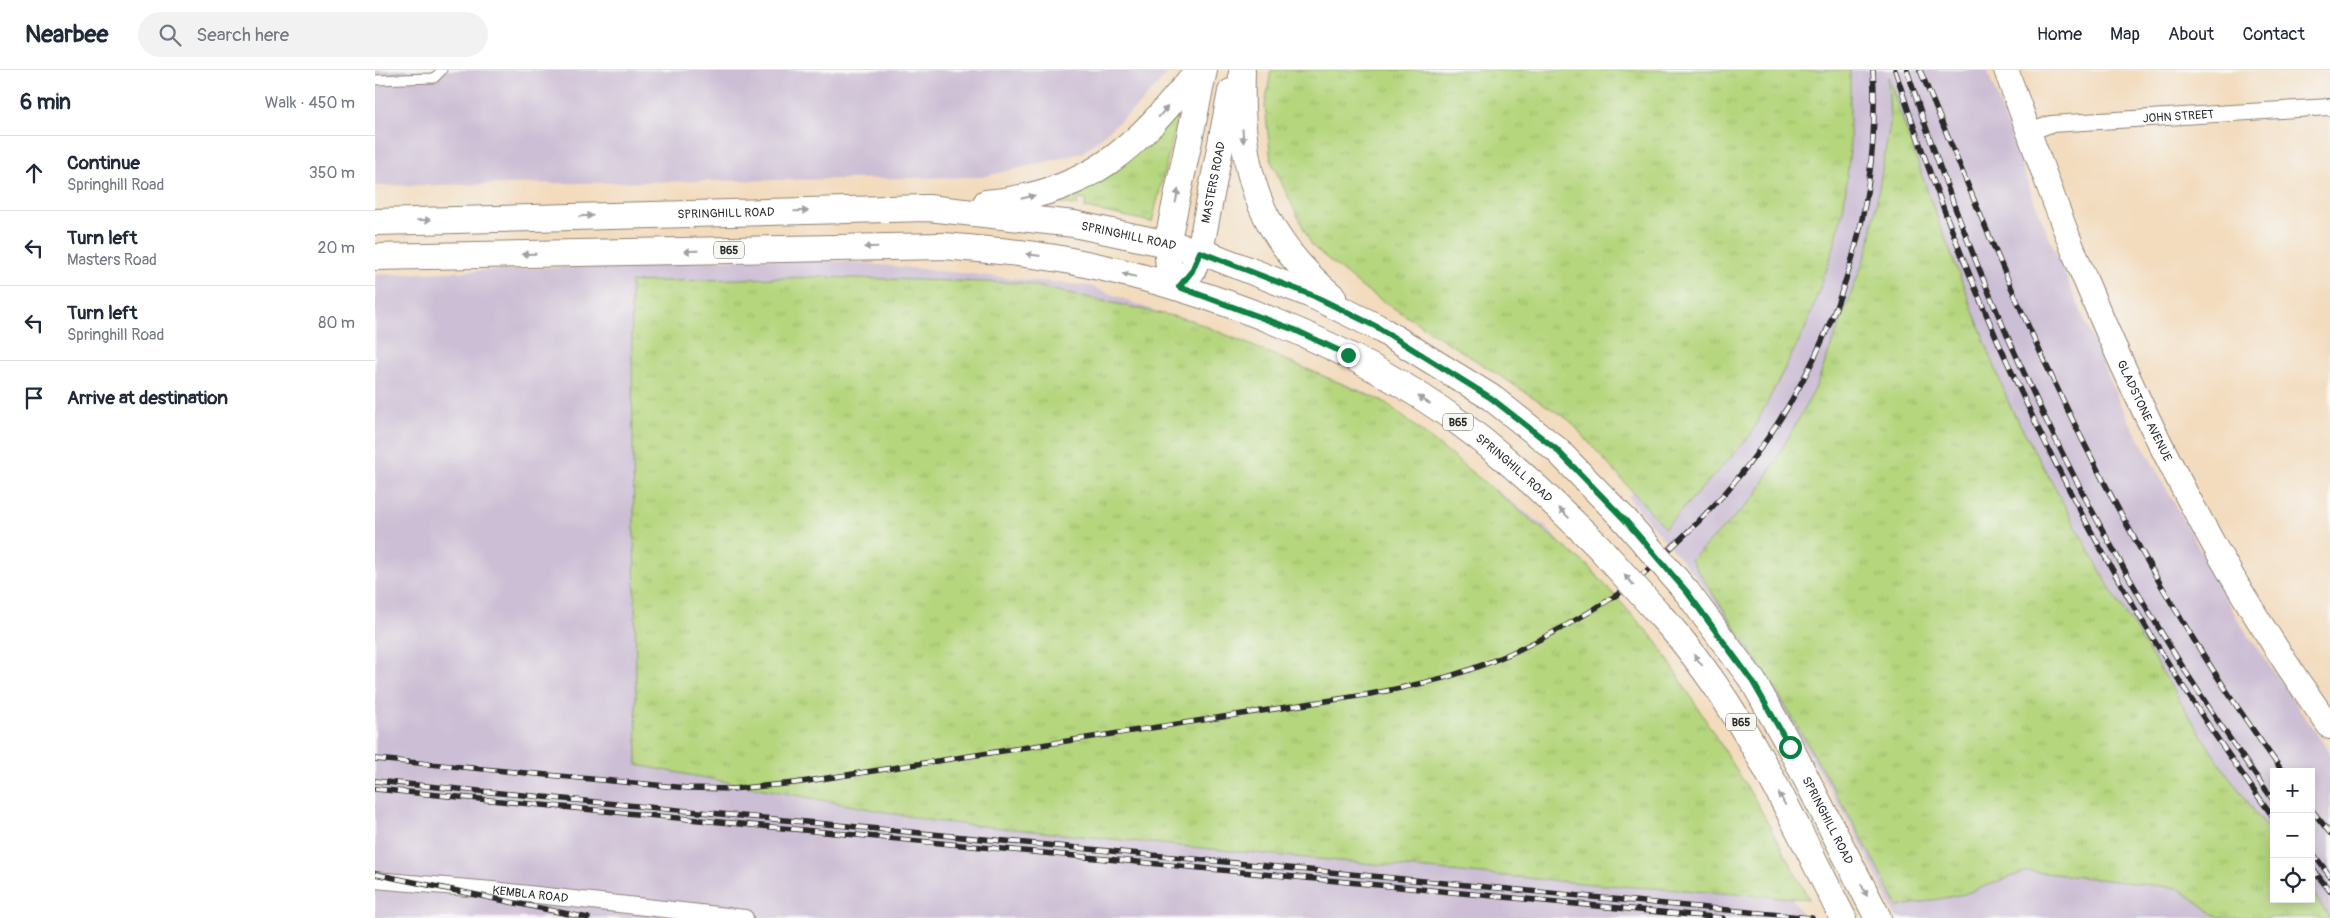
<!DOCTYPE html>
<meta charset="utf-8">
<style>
body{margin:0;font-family:Pangolin,sans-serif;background:#f2f2f3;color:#1f2937}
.controls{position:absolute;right:15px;bottom:15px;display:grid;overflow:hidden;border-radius:0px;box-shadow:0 2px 12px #0003}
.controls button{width:45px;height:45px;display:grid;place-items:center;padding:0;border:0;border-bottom:1px solid #e0e1e3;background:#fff;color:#1f2937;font:25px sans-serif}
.stop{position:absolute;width:15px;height:15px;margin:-11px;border:4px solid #0b8043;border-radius:50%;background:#fff}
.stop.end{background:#0b8043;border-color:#fff;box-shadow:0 1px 5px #0008}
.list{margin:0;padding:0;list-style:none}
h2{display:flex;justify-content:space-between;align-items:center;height:65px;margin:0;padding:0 20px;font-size:21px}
h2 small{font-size:16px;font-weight:400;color:#747a83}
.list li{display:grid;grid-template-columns:32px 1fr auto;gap:15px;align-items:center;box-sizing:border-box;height:75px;padding:0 20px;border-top:1px solid #e0e1e3}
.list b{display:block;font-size:19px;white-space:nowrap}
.list p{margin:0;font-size:16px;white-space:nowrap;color:#747a83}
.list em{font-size:16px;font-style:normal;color:#747a83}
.icon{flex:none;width:28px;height:28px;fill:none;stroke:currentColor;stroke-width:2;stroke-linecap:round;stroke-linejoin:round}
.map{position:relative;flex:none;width:1955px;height:848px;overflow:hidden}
header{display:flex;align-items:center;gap:30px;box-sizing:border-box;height:70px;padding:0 25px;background:#fff;border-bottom:1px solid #e0e1e3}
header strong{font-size:24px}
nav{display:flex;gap:28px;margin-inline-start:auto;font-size:18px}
.search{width:350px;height:45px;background:#f2f2f3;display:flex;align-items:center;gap:12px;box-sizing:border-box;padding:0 18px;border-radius:28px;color:#747a83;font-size:19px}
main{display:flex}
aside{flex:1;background:#fff}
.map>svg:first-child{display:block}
.industrial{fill:#ccbed4;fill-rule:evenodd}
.grass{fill:url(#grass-tufts);stroke:#708054}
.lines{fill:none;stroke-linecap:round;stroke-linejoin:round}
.service-casing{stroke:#8f8374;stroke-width:11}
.minor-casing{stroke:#8f8374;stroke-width:18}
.secondary-casing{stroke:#8f8374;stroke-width:26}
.primary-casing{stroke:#8f8374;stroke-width:28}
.service{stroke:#fff;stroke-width:9}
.minor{stroke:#fff;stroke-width:16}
.secondary{stroke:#fff;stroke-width:24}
.primary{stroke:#fff;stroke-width:26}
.rail-casing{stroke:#2b2b2b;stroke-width:5.5}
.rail{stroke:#f6f6f2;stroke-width:4;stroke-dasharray:11;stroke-linecap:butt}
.primary-bridge-casing{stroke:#8f8374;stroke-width:28;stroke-linecap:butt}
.primary-bridge{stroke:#fff;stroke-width:26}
.oneway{fill:#a0a0a0}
.route{stroke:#0b8043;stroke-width:6}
.labels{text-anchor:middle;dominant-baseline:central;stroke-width:5;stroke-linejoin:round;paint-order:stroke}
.shield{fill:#f6f6f2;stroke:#686867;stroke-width:1}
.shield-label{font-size:11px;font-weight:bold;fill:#2b2b2b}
.street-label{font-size:12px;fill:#2b2b2b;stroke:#f6f6f2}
</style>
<header>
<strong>Nearbee</strong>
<div class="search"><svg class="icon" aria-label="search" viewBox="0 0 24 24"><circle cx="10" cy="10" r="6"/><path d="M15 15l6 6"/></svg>Search here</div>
<nav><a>Home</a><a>Map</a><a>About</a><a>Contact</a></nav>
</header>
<main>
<aside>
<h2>6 min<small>Walk · 450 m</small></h2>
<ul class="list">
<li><svg class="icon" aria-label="ahead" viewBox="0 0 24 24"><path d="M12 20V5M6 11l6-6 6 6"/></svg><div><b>Continue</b><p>Springhill Road</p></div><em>350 m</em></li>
<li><svg class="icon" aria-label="left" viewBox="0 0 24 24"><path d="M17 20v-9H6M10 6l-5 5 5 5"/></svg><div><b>Turn left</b><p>Masters Road</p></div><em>20 m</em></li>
<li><svg class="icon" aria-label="left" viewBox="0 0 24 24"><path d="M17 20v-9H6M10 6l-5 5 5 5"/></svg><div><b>Turn left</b><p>Springhill Road</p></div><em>80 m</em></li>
<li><svg class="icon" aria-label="arrive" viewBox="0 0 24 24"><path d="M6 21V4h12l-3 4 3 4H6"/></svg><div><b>Arrive at destination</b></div></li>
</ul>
</aside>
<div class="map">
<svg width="1955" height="848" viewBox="0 0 1955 848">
<defs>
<pattern id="grass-tufts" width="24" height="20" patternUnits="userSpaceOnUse" patternTransform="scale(1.25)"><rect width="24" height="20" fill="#b5d67d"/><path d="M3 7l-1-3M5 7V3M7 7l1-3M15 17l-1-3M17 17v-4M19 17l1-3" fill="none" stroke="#9cb86c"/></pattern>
</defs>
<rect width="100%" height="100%" fill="#f6f6f2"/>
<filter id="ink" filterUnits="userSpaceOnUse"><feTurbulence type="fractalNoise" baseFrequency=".02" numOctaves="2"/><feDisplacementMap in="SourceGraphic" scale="10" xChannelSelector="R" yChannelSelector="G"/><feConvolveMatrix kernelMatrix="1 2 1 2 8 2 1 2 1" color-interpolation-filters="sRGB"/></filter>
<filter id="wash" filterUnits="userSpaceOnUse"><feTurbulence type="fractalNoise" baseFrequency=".0096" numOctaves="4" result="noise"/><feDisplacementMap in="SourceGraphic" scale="20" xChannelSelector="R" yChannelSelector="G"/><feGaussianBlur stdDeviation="1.12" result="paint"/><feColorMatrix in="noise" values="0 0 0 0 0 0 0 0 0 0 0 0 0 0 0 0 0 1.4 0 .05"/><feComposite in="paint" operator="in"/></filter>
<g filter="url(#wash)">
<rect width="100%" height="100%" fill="#f3dbbd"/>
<g class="industrial">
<path d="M0,0H796L765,34L707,83L607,107L0,116Z"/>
<path d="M1447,0H1612L1661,136L1744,332L1864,552L1955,683V848H1522L1480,762L1407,638L1331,519L1253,427L1354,337ZM1899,702H1936V829H1899Z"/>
<path d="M426,187L715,216L985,320L1172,458L1292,594L1428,848H0V205Z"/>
</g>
<g class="grass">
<path d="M896,0H1475V80L1469,135L1459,178L1431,257L1375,366L1290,458L1194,350L989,219L937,176L896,91L890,36Z"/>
<path d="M1513,7L1558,137L1635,336L1737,522L1842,690L1899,768V829H1936V820L1955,848H1844L1803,818L1652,801L1589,824L1523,837L1483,761L1403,623L1316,490L1381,426L1440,319L1494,176L1515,54Z"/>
<path d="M804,43L777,152L710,138L711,130L703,129L702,136L686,133V130Z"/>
<path d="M444,207L647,213L816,250L1010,332L1212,495L1282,572L1382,733L1434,829L1217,814L866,782L558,751L262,695L256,212Z"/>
</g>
</g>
<g filter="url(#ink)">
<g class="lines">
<g class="service-casing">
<path id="service" d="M0,10L59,8L67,0"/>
</g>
<g class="minor-casing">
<g id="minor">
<path id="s1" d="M1654,62L1676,54L1955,37"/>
<path id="s2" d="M0,810L117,820L370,848"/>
</g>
</g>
<g class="secondary-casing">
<g id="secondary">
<path id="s3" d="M1631,0C1656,67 1680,136 1707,202C1773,361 1854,517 1955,657"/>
</g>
</g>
<g class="primary-casing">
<g id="primary">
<path d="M867,0C864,97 880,162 958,227"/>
<path d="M611,133C714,124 761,78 823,0"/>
<path id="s4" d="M0,152L553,138L699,154L825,181L939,226L1002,257L1117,328L1181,379L1250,450"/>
<path id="s5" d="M0,187L568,176C614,180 660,183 706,193C837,220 978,274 1086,354C1135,390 1180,434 1224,477"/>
<path d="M801,217L794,198L792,174L829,0"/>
<path id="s6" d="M804,217L817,201L825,181L856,22"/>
<path id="s7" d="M1312,522L1378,611L1415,677L1503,848"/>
<path d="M1284,544C1365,632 1414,742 1468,848"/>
</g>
</g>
<use href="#service" class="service"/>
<use href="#minor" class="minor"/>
<use href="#secondary" class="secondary"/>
<use href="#primary" class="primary"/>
<g class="rail-casing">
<g id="rail">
<path d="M1520,0C1606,267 1731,522 1899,748"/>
<path d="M1532,0C1615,260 1737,510 1899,731"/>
<path d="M1545,0C1590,107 1633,216 1684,322C1747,454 1821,583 1908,702"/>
<path d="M0,689L313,718L357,719L420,713L990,625C1018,620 1045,614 1072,607C1130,590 1189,559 1240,526C1262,512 1281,492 1300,474C1431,355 1509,178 1498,0"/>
<path d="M0,711L1437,848"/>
<path d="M0,719L1348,848"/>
<path d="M1936,739L1955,763"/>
<path d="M1936,781L1955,806"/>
<path d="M1936,797L1955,821"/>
<path d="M0,804L213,848"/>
</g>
</g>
<use href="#rail" class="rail"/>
<g class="primary-bridge-casing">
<g id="primary-bridge">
<path d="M1250,450L1312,522"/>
<path d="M1224,477L1284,544"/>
</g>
</g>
<use href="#primary-bridge" class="primary-bridge"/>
</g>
<defs><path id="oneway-solid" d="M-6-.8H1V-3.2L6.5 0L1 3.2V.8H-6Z" transform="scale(1.25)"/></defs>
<g class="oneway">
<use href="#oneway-solid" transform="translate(788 42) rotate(-49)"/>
<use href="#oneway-solid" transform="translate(868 66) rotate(86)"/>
<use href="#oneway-solid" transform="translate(802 126) rotate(-78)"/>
<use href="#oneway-solid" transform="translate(653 127) rotate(-13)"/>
<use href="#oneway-solid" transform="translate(426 141) rotate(-1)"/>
<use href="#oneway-solid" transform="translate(211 146) rotate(-1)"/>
<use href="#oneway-solid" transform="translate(49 150) rotate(-1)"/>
<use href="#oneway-solid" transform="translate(496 177) rotate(179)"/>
<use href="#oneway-solid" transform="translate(316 181) rotate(179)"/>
<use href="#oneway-solid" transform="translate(154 184) rotate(179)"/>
<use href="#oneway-solid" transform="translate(658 185) rotate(-172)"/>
<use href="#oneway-solid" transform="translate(754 205) rotate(-166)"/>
<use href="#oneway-solid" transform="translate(1049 330) rotate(-147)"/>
<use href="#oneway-solid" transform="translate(1189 443) rotate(-136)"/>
<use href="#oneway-solid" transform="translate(1254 510) rotate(-132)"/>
<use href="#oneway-solid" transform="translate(1323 590) rotate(-127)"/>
<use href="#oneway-solid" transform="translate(1407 729) rotate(-118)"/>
<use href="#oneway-solid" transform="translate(1489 820) rotate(63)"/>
</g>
</g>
<g class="lines" filter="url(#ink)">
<path class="route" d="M973,285L920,260L804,217L817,201L825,182L939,226L1002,257L1116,328L1181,379L1250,450L1312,522L1378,612L1415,677"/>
</g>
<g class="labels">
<g class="shield">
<rect x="339" y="171.5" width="30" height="17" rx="4"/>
<rect x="1068" y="343.5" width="30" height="17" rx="4"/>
<rect x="1351" y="643.5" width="30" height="17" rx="4"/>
</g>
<g class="shield-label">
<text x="354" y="180">B65</text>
<text x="1083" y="352">B65</text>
<text x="1366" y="652">B65</text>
</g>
<g class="street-label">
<text stroke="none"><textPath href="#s1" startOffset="151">JOHN STREET</textPath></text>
<text stroke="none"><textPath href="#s6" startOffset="112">MASTERS ROAD</textPath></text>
<text stroke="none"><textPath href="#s4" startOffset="351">SPRINGHILL ROAD</textPath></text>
<text stroke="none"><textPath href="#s4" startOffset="756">SPRINGHILL ROAD</textPath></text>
<text stroke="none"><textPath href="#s3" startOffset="368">GLADSTONE AVENUE</textPath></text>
<text stroke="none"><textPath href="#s5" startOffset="1192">SPRINGHILL ROAD</textPath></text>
<text stroke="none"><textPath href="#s7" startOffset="269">SPRINGHILL ROAD</textPath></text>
<text stroke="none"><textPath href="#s2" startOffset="156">KEMBLA ROAD</textPath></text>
</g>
</g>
</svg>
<div class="controls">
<button>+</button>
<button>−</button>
<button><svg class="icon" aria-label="locate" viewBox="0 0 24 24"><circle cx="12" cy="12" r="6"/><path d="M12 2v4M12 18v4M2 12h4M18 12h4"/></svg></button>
</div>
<div class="stop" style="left:1415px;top:677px"></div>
<div class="stop end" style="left:973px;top:285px"></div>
</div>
</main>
